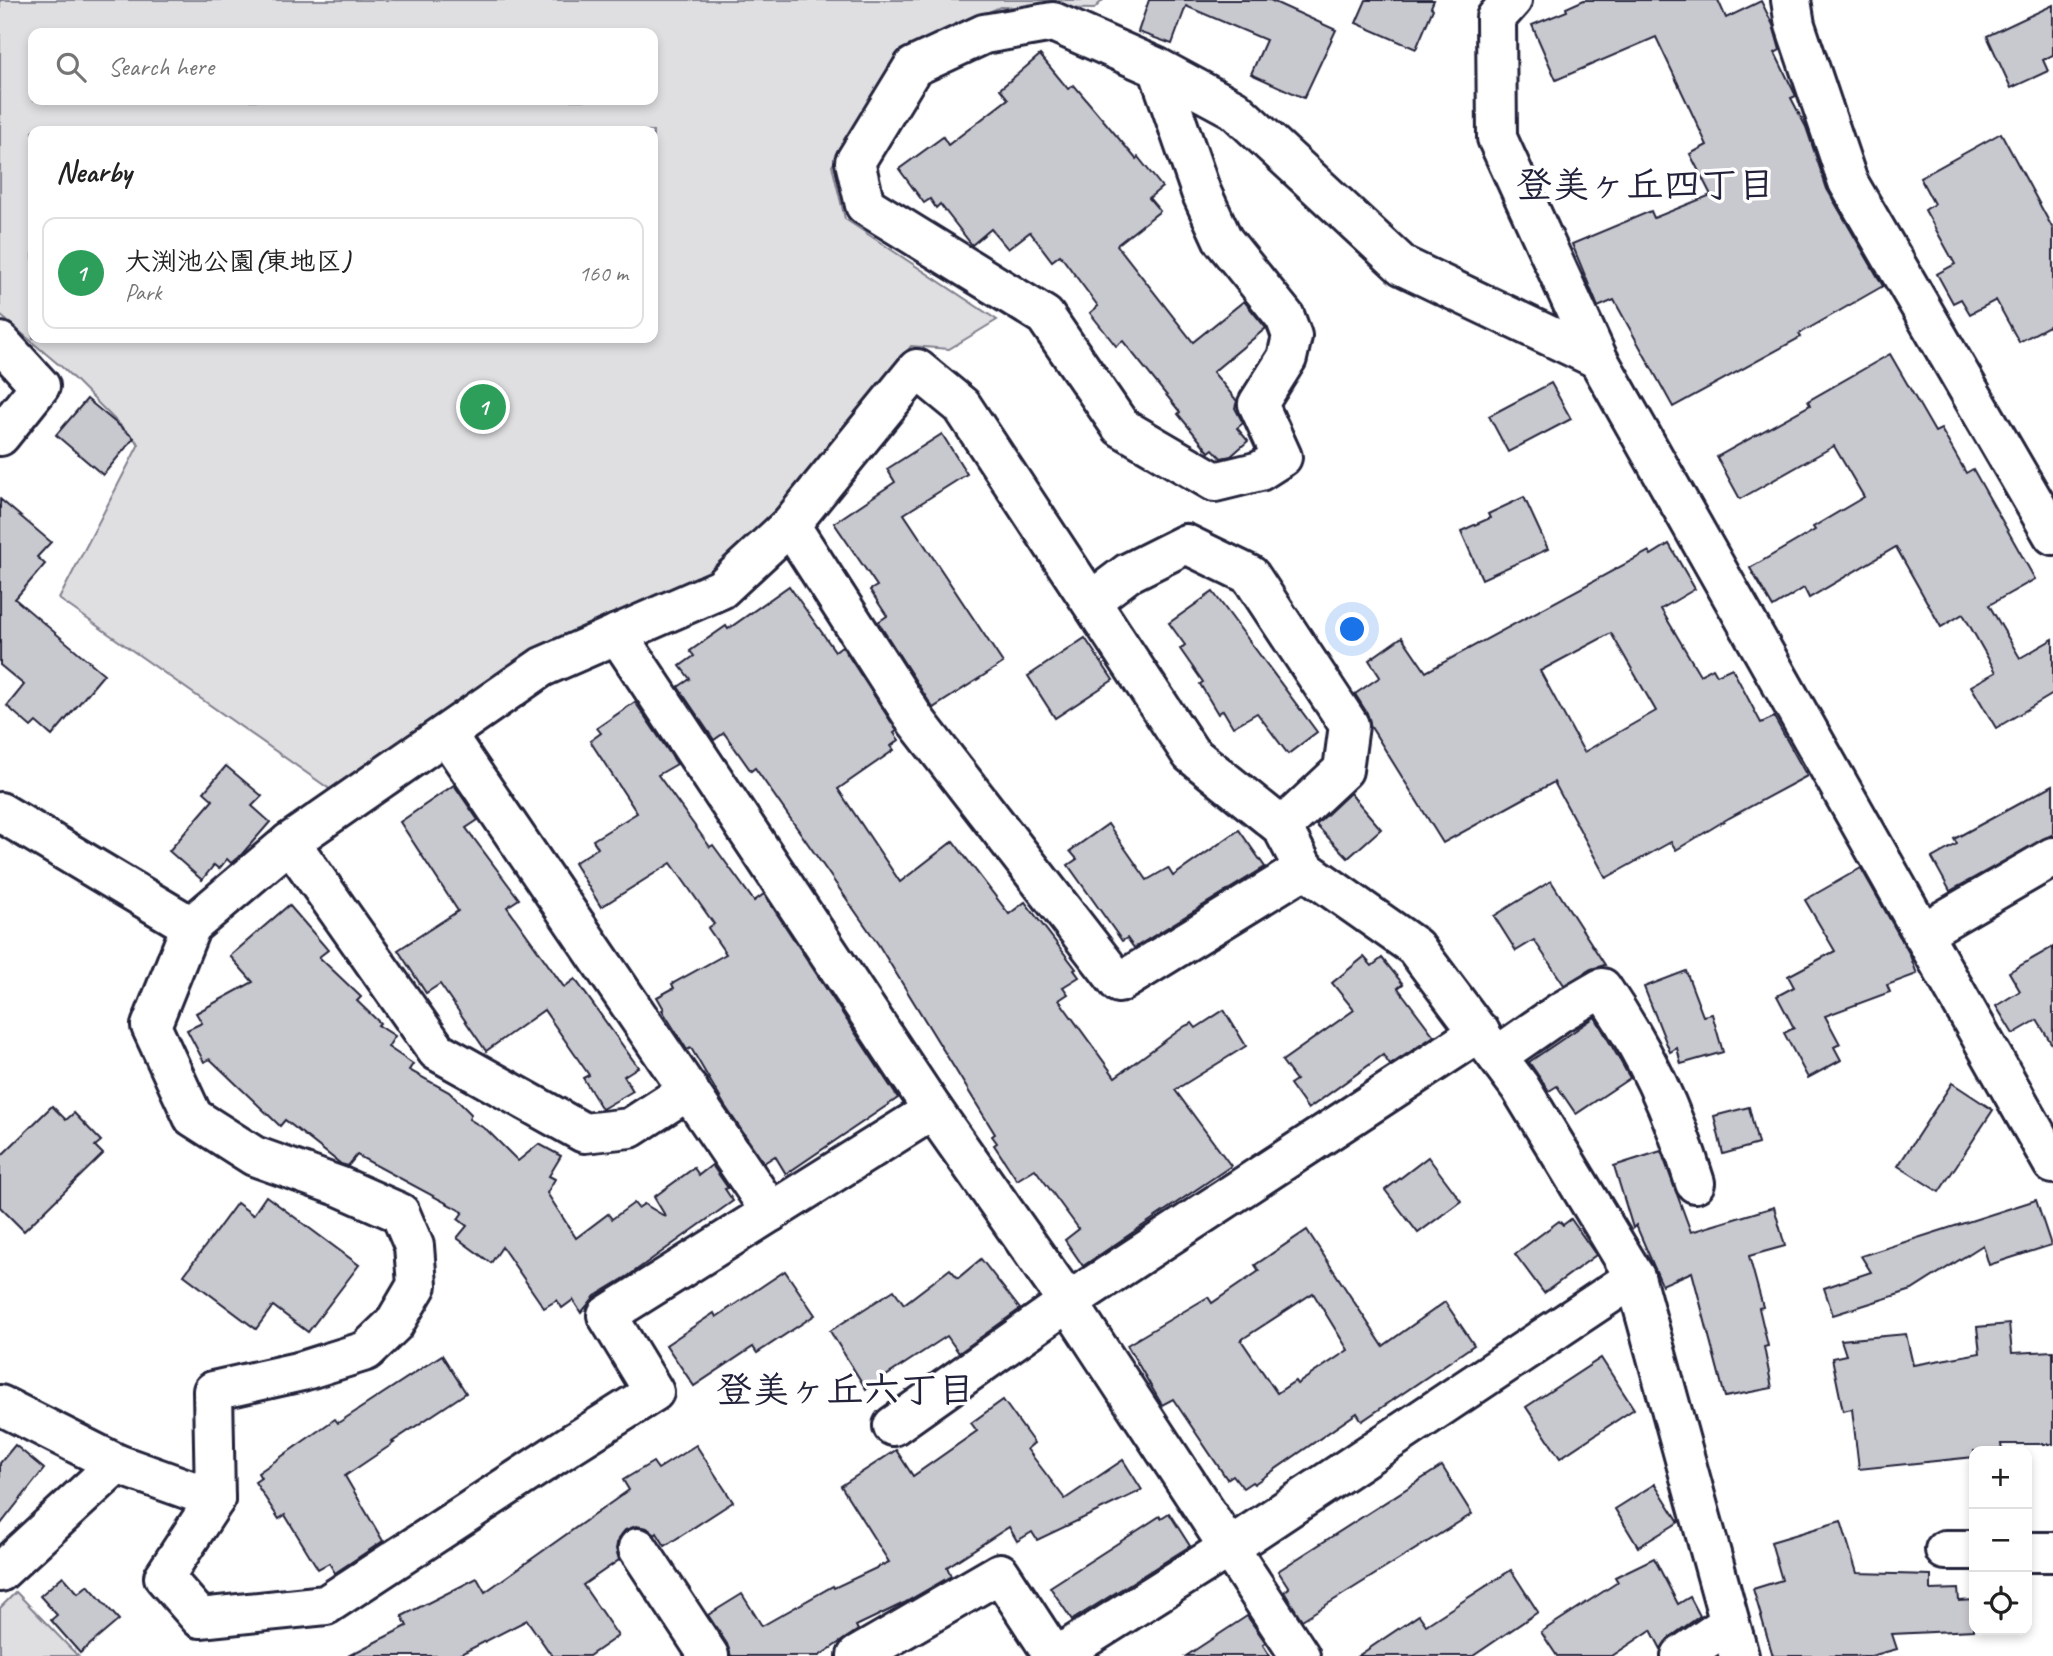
<!DOCTYPE html>
<meta charset="utf-8">
<style>
body{margin:0;font-family:Caveat,"Klee One",sans-serif;background:#f2f2f2;color:#222}
.controls{position:absolute;right:21px;bottom:21px;display:grid;overflow:hidden;border-radius:14px;box-shadow:0 4px 10px #0003}
.controls button{width:63px;height:63px;display:grid;place-items:center;padding:0;border:0;border-bottom:2px solid #e0e0e0;background:#fff;color:#222;font:35px sans-serif}
.you{position:absolute;left:1353px;top:630px;width:24px;height:24px;margin:-18px;border:5px solid #fff;border-radius:50%;background:#1a73e8;box-shadow:0 0 0 10px #1a73e833}
.badge{display:grid;place-items:center;width:46px;height:46px;border-radius:50%;background:#111827;color:#fff;font-size:23px;font-weight:700}
.pin{position:absolute;translate:-50% -50%;border:4px solid #fff;box-shadow:0 2px 7px #0006}
.list{margin:0;padding:0;list-style:none}
h2{display:flex;justify-content:space-between;align-items:center;height:91px;margin:0;padding:0 28px;font-size:30px}
h2 small{font-size:23px;font-weight:400;color:#767676}
.list li{display:grid;grid-template-columns:46px 1fr auto;gap:21px;align-items:center;box-sizing:border-box;height:112px;margin:0 14px 14px;padding:0 14px;border:2px solid #e0e0e0;border-radius:14px}
.list b{display:block;font-size:26px;white-space:nowrap}
.list p{margin:0;font-size:23px;white-space:nowrap;color:#767676}
.list em{font-size:23px;font-style:normal;color:#767676}
.icon{flex:none;width:38px;height:38px;fill:none;stroke:currentColor;stroke-width:2;stroke-linecap:round;stroke-linejoin:round}
.map{position:relative;flex:none;width:2053px;height:1656px;overflow:hidden}
.search{position:absolute;background:#fff;box-shadow:0 4px 10px #0003;left:28px;top:28px;width:630px;height:77px;display:flex;align-items:center;gap:18px;box-sizing:border-box;padding:0 24px;border-radius:14px;color:#767676;font-size:26px}
.panel{position:absolute;background:#fff;box-shadow:0 4px 10px #0003;left:28px;top:126px;width:630px;height:217px;border-radius:14px}
.map>svg:first-child{display:block}
.green{fill:#dfdfe2;stroke:#80808e;stroke-width:2;fill-rule:evenodd}
.building{fill:#c8c8cf;stroke:#22223b;stroke-width:2;fill-rule:evenodd}
.lines{fill:none;stroke-linecap:round;stroke-linejoin:round}
.minor-casing{stroke:#22223b;stroke-width:44}
.minor{stroke:#fff;stroke-width:38}
.labels{text-anchor:middle;dominant-baseline:central;stroke-width:7;stroke-linejoin:round;paint-order:stroke}
.neighbourhood-label{font-size:37px;font-weight:bold;fill:#22223b;stroke:#fff}
</style>
<div class="map">
<svg width="2053" height="1656" viewBox="0 0 2053 1656">
<rect width="100%" height="100%" fill="#fff"/>
<filter id="ink" filterUnits="userSpaceOnUse"><feTurbulence type="fractalNoise" baseFrequency=".0143" numOctaves="2"/><feDisplacementMap in="SourceGraphic" scale="14" xChannelSelector="R" yChannelSelector="G"/><feConvolveMatrix kernelMatrix="1 2 1 2 8 2 1 2 1" color-interpolation-filters="sRGB"/></filter>
<g filter="url(#ink)">
<g class="green">
<path d="M0,0H1103L1094,9L1000,7L899,51L832,166L845,219L997,320L949,349L911,346L812,474L723,567L331,790L59,599L139,444L64,369L0,315ZM33,33H653V100H33ZM33,131H653V338H33Z"/>
<path d="M16,1592L78,1656H0V1608Z"/>
</g>
<g class="building">
<path d="M1149,0H1270L1336,30L1304,98L1251,74L1266,40L1186,6L1172,44L1138,32Z"/>
<path d="M1366,0H1434L1431,7L1433,9L1416,49L1356,23Z"/>
<path d="M1584,0H1718L1726,18L1761,1L1773,25L1780,50L1775,53L1796,96L1791,98L1806,127L1827,189L1883,286L1799,334L1801,337L1673,407L1614,300L1598,307L1572,244L1651,211L1654,218L1711,195L1690,154L1707,145L1656,37L1556,80L1532,25L1567,11L1566,8Z"/>
<path d="M2053,5V55L2043,60L2048,71L2011,88L1987,36Z"/>
<path d="M1040,55L1068,89L1074,85L1136,159L1138,157L1162,187L1149,198L1160,211L1117,245L1193,342L1244,301L1266,328L1213,372L1237,401L1235,408L1243,423L1237,428L1248,441L1231,456L1221,458L1213,449L1209,452L1178,414L1180,412L1123,341L1116,346L1090,313L1098,306L1060,255L1052,261L1030,232L1008,249L991,229L972,245L940,204L936,208L930,199L924,203L899,169L943,137L948,145L1008,99L1000,89Z"/>
<path d="M2001,133L2053,229V324L2019,342L1996,300L1970,314L1961,299L1953,303L1937,274L1955,264L1925,210L1934,204L1920,178Z"/>
<path d="M1890,354L1935,432L1941,429L1966,473L1973,469L2035,579L1989,605L2020,658L2053,639V694L1996,728L1971,686L1996,672L1963,614L1941,627L1896,547L1809,598L1804,588L1773,607L1750,568L1815,530L1813,527L1864,497L1834,446L1740,499L1717,457L1810,405L1808,401Z"/>
<path d="M1551,383L1571,419L1508,452L1489,416Z"/>
<path d="M87,399L134,438L103,475L56,435Z"/>
<path d="M942,434L967,474L904,514L1003,663L933,708L878,622L887,616L870,590L877,586L834,523L895,482L887,469Z"/>
<path d="M1524,497L1548,549L1482,579L1461,531L1490,518L1488,514Z"/>
<path d="M0,499L51,542L37,557L45,564L15,599L104,674L52,736L36,722L31,727L7,706L24,685L0,665Z"/>
<path d="M1669,544L1695,589L1661,609L1700,675L1713,668L1717,675L1732,668L1761,723L1774,717L1807,776L1729,818L1676,850L1671,842L1606,878L1554,782L1443,843L1371,727L1367,713L1355,694L1380,677L1369,660L1402,637L1426,672L1649,551L1651,555ZM1611,633L1656,711L1584,752L1540,671Z"/>
<path d="M789,586L835,651L842,646L897,731L894,733L899,740L891,746L894,750L838,789L900,882L953,841L1009,914L1025,902L1076,969L1074,970L1079,977L1063,987L1068,994L1059,1000L1115,1077L1185,1026L1192,1023L1196,1028L1224,1010L1246,1046L1175,1090L1231,1166L1083,1266L1065,1240L1079,1229L1035,1169L1017,1180L994,1145L997,1143L992,1136L995,1134L878,944L755,768L751,771L724,733L714,740L678,687L690,679L680,666L694,656L690,651L726,626L728,629Z"/>
<path d="M1213,592L1317,732L1288,754L1257,713L1233,727L1223,710L1218,714L1200,684L1203,682L1180,649L1185,645L1169,623Z"/>
<path d="M1085,638L1113,680L1055,718L1028,676Z"/>
<path d="M635,702L677,764L658,775L710,847L713,845L754,901L764,894L898,1098L786,1174L775,1156L764,1163L725,1106L691,1048L687,1050L684,1045L662,1010L664,1009L657,997L674,988L672,984L726,954L708,928L714,924L671,863L601,907L574,863L598,848L593,840L637,813L590,741L601,733L597,728Z"/>
<path d="M226,766L262,796L252,806L270,822L242,854L231,863L227,859L219,869L214,865L202,880L169,851L213,800L204,792Z"/>
<path d="M454,785L478,820L466,828L519,899L507,907L564,987L575,979L638,1067L624,1076L633,1091L602,1109L583,1078L589,1075L544,1010L486,1051L440,984L426,993L398,950L458,911L400,822Z"/>
<path d="M2053,785V834L1950,891L1932,858L1957,844L1954,839Z"/>
<path d="M1350,793L1381,829L1348,858L1316,825Z"/>
<path d="M1108,824L1147,880L1168,868L1173,876L1239,830L1265,867L1134,948L1127,938L1122,941L1068,865L1077,859L1070,851Z"/>
<path d="M1861,868L1909,953L1917,974L1887,985L1890,992L1825,1016L1840,1044L1834,1047L1841,1060L1808,1078L1784,1033L1794,1028L1777,996L1794,987L1788,976L1835,951L1805,900Z"/>
<path d="M1551,881L1605,965L1591,969L1564,985L1534,940L1516,951L1494,916Z"/>
<path d="M289,905L328,950L319,957L361,997L357,1001L380,1023L378,1025L395,1036L388,1047L413,1064L409,1070L449,1092L471,1114L469,1119L487,1130L518,1161L539,1144L561,1156L549,1176L555,1179L547,1193L576,1238L608,1214L612,1219L634,1203L638,1208L644,1204L666,1217L654,1197L694,1168L699,1175L712,1165L728,1188L725,1189L733,1201L628,1276L595,1296L581,1313L573,1300L562,1308L557,1300L544,1308L502,1247L491,1263L457,1238L467,1226L458,1219L463,1212L357,1155L348,1166L341,1164L285,1120L280,1126L210,1059L204,1062L187,1030L202,1023L196,1013L253,982L230,956Z"/>
<path d="M2053,947V1046L2037,1020L2013,1034L1996,1006L2020,991L2009,972Z"/>
<path d="M1364,957L1372,966L1382,958L1403,984L1398,988L1434,1036L1390,1065L1383,1055L1308,1109L1290,1084L1296,1080L1282,1061L1354,1010L1332,983Z"/>
<path d="M1686,971L1703,1016L1712,1014L1723,1052L1681,1064L1677,1048L1670,1052L1644,987Z"/>
<path d="M1595,1017L1630,1078L1576,1114L1557,1086L1549,1091L1529,1062Z"/>
<path d="M1952,1083L1993,1110L1939,1192L1898,1166Z"/>
<path d="M52,1106L66,1120L74,1113L101,1141L95,1146L103,1154L24,1231L0,1207V1157Z"/>
<path d="M1749,1107L1758,1144L1723,1154L1714,1116Z"/>
<path d="M1661,1151L1691,1232L1774,1207L1785,1246L1749,1256L1763,1307L1759,1308L1768,1346L1764,1347L1772,1388L1725,1397L1692,1272L1662,1285L1636,1225L1633,1228L1614,1166Z"/>
<path d="M1428,1157L1461,1201L1418,1233L1385,1190Z"/>
<path d="M266,1196L359,1265L308,1332L273,1306L256,1329L184,1275L237,1203L253,1215Z"/>
<path d="M2036,1200L2051,1245L1989,1265L1983,1245L1912,1290L1833,1315L1824,1288L1871,1272L1861,1256Z"/>
<path d="M1571,1219L1596,1255L1544,1293L1515,1254L1559,1221L1563,1225Z"/>
<path d="M1307,1230L1383,1346L1445,1302L1474,1345L1362,1421L1357,1413L1254,1484L1252,1482L1243,1488L1233,1475L1227,1479L1173,1399L1162,1405L1127,1345L1208,1297L1212,1303L1259,1271L1255,1265ZM1313,1293L1348,1350L1297,1384L1295,1381L1277,1393L1241,1340Z"/>
<path d="M981,1259L1020,1309L959,1353L947,1336L866,1389L830,1331L894,1290L904,1304L950,1269L958,1278Z"/>
<path d="M785,1271L815,1315L757,1353L753,1347L694,1386L666,1345L714,1313L716,1317Z"/>
<path d="M2009,1324L2012,1353L2053,1351V1444H2001L2002,1451H1974V1457L1859,1469L1852,1409L1843,1411L1832,1358L1846,1355L1841,1340L1906,1334L1913,1365L1980,1353L1977,1327Z"/>
<path d="M442,1355L466,1393L392,1442L394,1443L345,1476L383,1541L335,1573L329,1563L318,1569L285,1515L279,1519L255,1482L261,1478L258,1473L335,1419L338,1423Z"/>
<path d="M1601,1358L1634,1409L1560,1458L1526,1407Z"/>
<path d="M1003,1400L1034,1443L1027,1449L1065,1499L1123,1460L1142,1490L1037,1540L1032,1532L1017,1541L1009,1527L947,1567L951,1576L904,1603L856,1626L858,1630L819,1656H731L727,1644L708,1615L742,1594L762,1626L833,1586L834,1588L889,1562L841,1486L896,1450L913,1476L977,1431L971,1423Z"/>
<path d="M15,1445L44,1469L0,1525V1463Z"/>
<path d="M696,1445L733,1502L665,1546L657,1533L655,1535L647,1528L636,1526L625,1530L618,1539L616,1549L619,1560L583,1585L618,1636L589,1656H552L527,1620L457,1656H348L407,1626L402,1616L477,1578L485,1592L629,1490L623,1480L653,1462L658,1469Z"/>
<path d="M1442,1466L1472,1514L1302,1620L1284,1592L1289,1588L1278,1571Z"/>
<path d="M1655,1484L1679,1522L1638,1547L1615,1509Z"/>
<path d="M1169,1513L1190,1546L1072,1620L1050,1587L1160,1516L1161,1518Z"/>
<path d="M1841,1521L1857,1573L1931,1575V1590L1958,1589L1959,1601L1974,1600V1630L1892,1634L1897,1649L1871,1656H1773L1753,1589L1782,1580L1771,1542Z"/>
<path d="M1654,1558L1678,1604L1690,1597L1700,1616L1669,1638L1661,1649L1651,1630L1612,1656H1557L1541,1632L1618,1582L1615,1577Z"/>
<path d="M1511,1570L1538,1612L1473,1656H1358L1419,1615L1426,1625Z"/>
<path d="M63,1576L78,1593L88,1585L119,1620L80,1653L51,1620L57,1615L40,1596Z"/>
<path d="M1247,1616L1266,1643L1263,1645L1270,1656H1186Z"/>
</g>
<g class="lines">
<g class="minor-casing">
<g id="minor">
<path d="M1512,0L1496,18L1497,138L1598,359L2053,1164"/>
<path d="M1791,0L1795,25L1848,182L2053,535"/>
<path d="M1158,68L1201,192L1223,240L1285,317L1292,336L1287,358L1258,404L1282,457L1260,471L1215,482L1121,427L1045,316L865,205L855,162L913,67L984,34L1053,22L1158,68L1234,109L1403,266L1598,359"/>
<path d="M0,342L40,386L0,436"/>
<path d="M790,525L916,721L1119,983L1304,869"/>
<path d="M1091,601L1128,573L1186,544L1250,575L1349,725L1343,770L1282,827"/>
<path d="M617,634L933,1110L1068,1302L1300,1656"/>
<path d="M446,734L771,1212"/>
<path d="M0,812L191,926"/>
<path d="M290,842L437,1051L584,1133L630,1128L689,1090"/>
<path d="M1922,933L2053,857"/>
<path d="M1497,1056L1559,1013L1602,988C1646,1053 1672,1108 1695,1183"/>
<path d="M933,1110L607,1315L654,1392L570,1445L326,1605L200,1618L164,1577L215,1499L213,1391L302,1371L366,1351L394,1324L417,1285L414,1246L400,1213L341,1187L254,1156L193,1117L151,1026L191,926L290,842L542,667L721,589L790,525L917,369L962,406L1191,754L1282,827L1304,869L1415,947L1520,1087L1635,1277L1739,1656"/>
<path d="M0,1405L117,1464"/>
<path d="M893,1426L1068,1302L1480,1032"/>
<path d="M638,1548L709,1656"/>
<path d="M1945,1550H1974"/>
<path d="M2027,1552H2053"/>
<path d="M0,1572L117,1464L215,1499"/>
<path d="M857,1656L1000,1573L1054,1656"/>
<path d="M1057,1656L1230,1547L1635,1277"/>
<path d="M1681,1656L1728,1624"/>
</g>
</g>
<use href="#minor" class="minor"/>
</g>
</g>
<g class="labels">
<g class="neighbourhood-label">
<text x="1645" y="184">登美ヶ丘四丁目</text>
<text x="845" y="1389">登美ヶ丘六丁目</text>
</g>
</g>
</svg>
<div class="controls">
<button>+</button>
<button>−</button>
<button><svg class="icon" aria-label="locate" viewBox="0 0 24 24"><circle cx="12" cy="12" r="6"/><path d="M12 2v4M12 18v4M2 12h4M18 12h4"/></svg></button>
</div>
<div class="you"></div>
<div class="pin badge" style="left:483px;top:407px;background:#2e9e5b">1</div>
<div class="search"><svg class="icon" aria-label="search" viewBox="0 0 24 24"><circle cx="10" cy="10" r="6"/><path d="M15 15l6 6"/></svg>Search here</div>
<section class="panel">
<h2>Nearby<small></small></h2>
<ul class="list">
<li><span class="badge" style="background:#2e9e5b">1</span><div><b>大渕池公園(東地区)</b><p>Park</p></div><em>160 m</em></li>
</ul>
</section>
</div>
